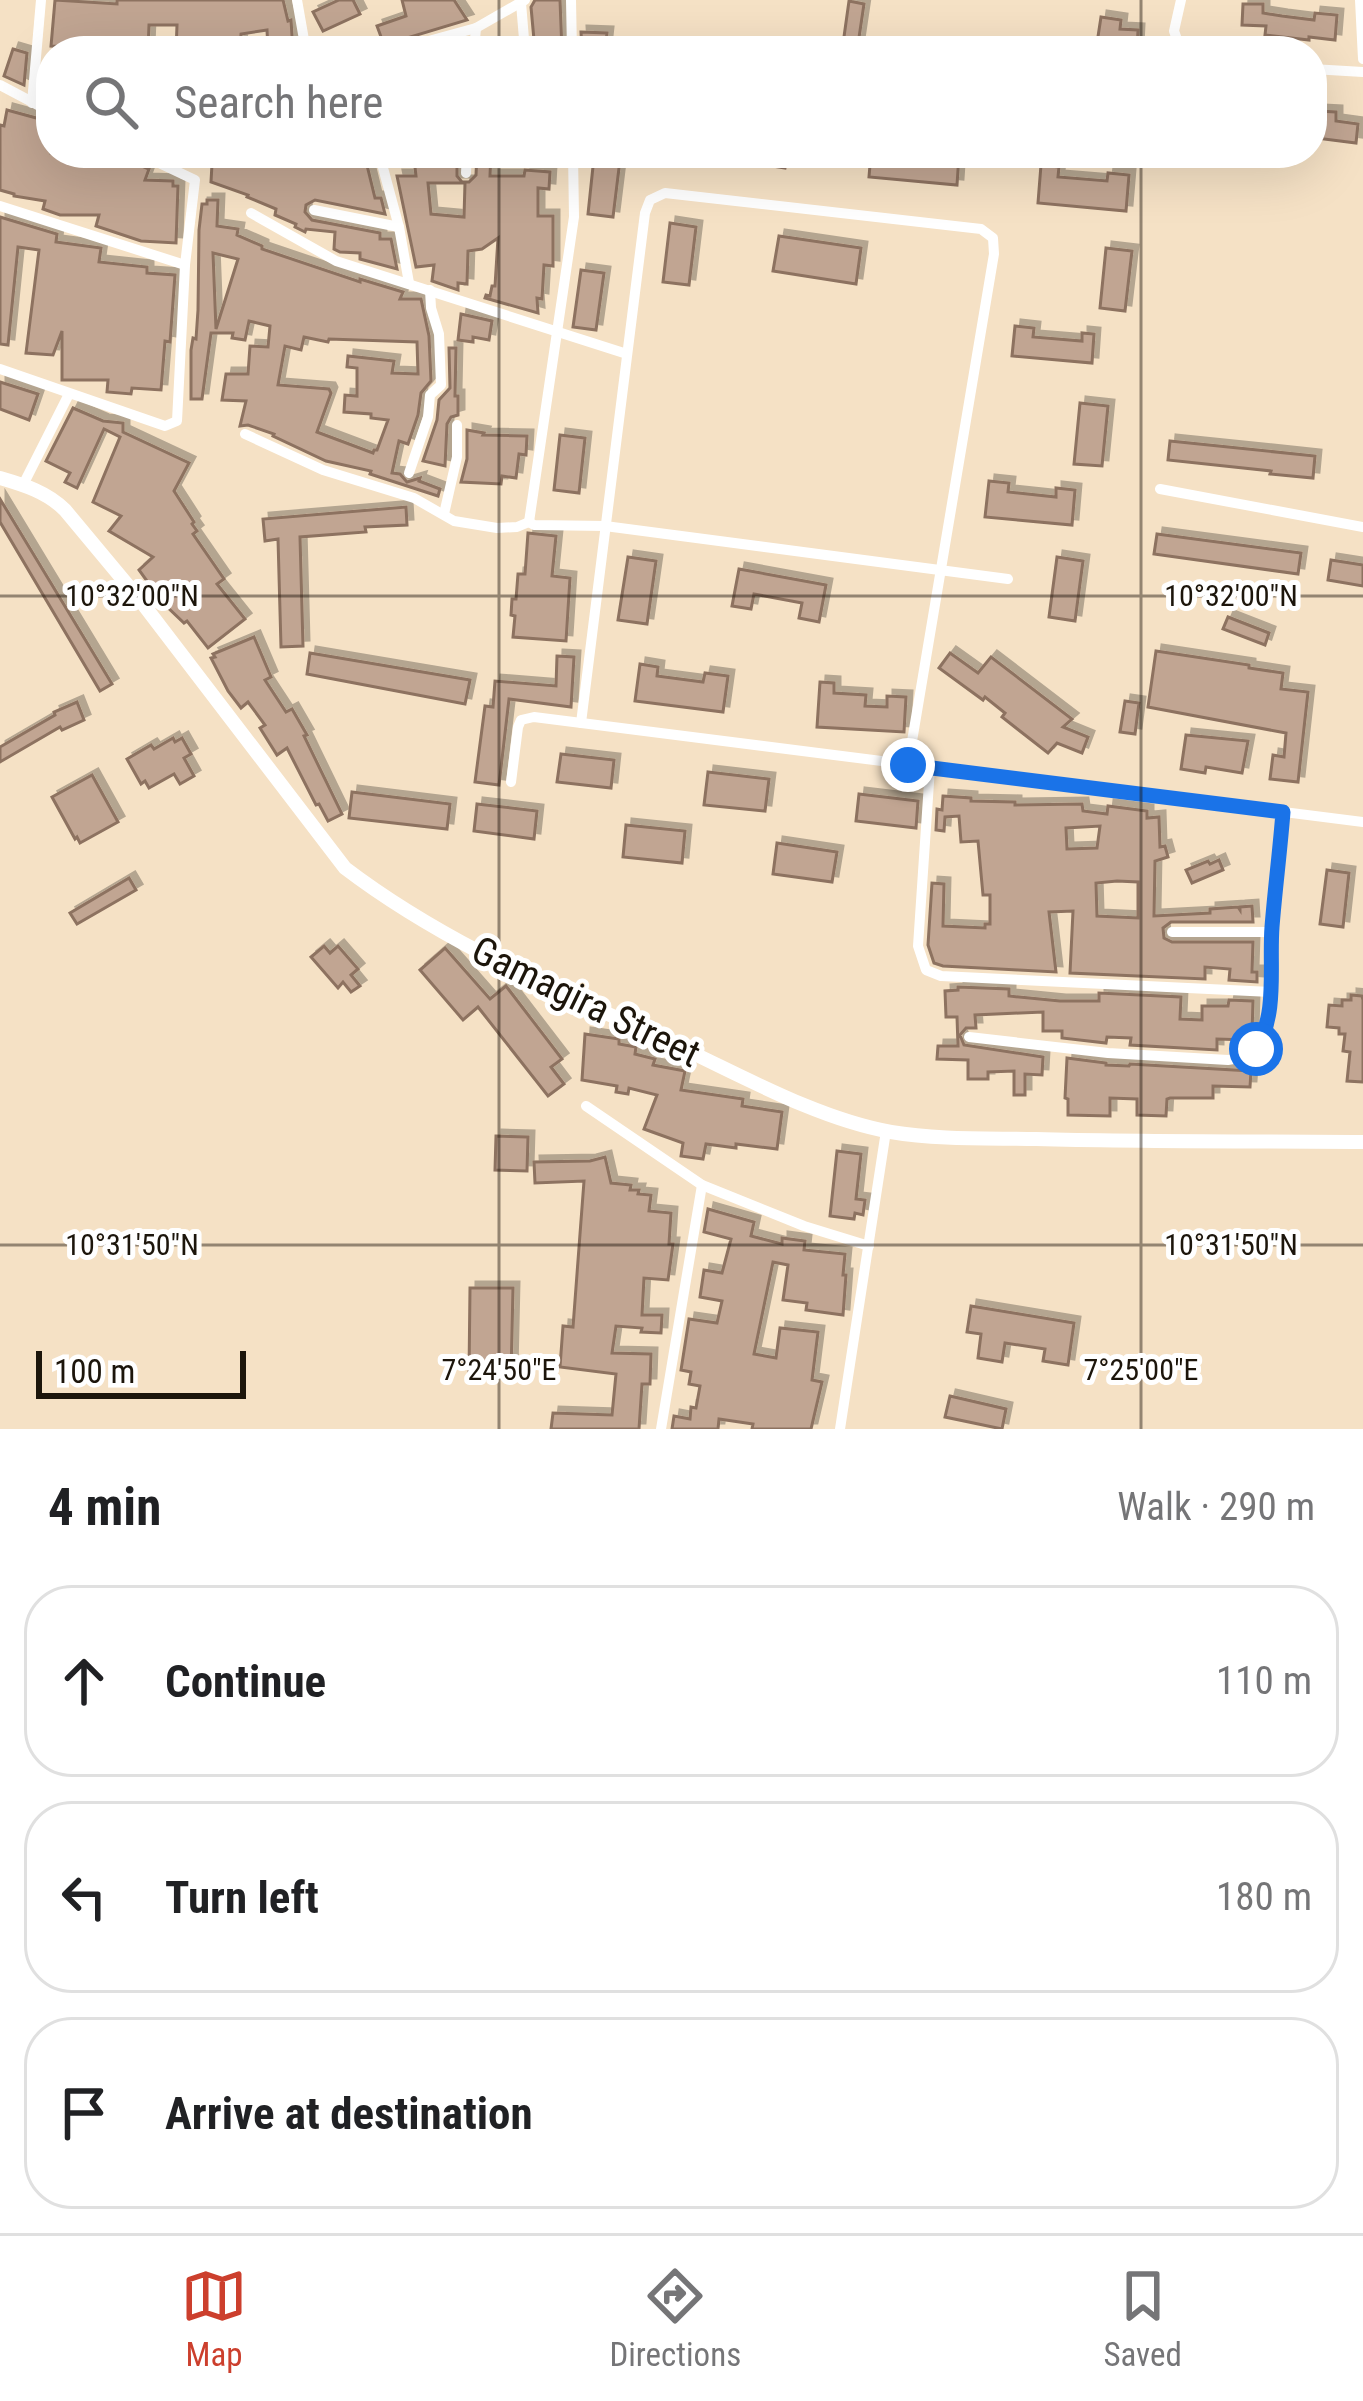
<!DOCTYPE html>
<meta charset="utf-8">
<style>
body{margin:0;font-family:"Roboto Condensed",sans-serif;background:#f2f2f2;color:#202124}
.scale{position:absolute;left:36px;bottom:30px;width:210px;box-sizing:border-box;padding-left:12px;border:6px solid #1c150b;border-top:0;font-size:33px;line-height:42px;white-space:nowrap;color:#1c150b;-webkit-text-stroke:9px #fff;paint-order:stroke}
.stop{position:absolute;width:36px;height:36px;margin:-27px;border:9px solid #1a73e8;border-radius:50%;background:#fff}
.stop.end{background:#1a73e8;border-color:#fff;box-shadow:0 3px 12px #0008}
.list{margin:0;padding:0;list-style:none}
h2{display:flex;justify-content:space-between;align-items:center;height:156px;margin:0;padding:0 48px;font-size:51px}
h2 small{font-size:39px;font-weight:400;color:#757577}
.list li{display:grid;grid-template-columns:78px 1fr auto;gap:36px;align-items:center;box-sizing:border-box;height:192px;margin:0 24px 24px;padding:0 24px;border:3px solid #e0e0e0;border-radius:48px}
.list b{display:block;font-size:45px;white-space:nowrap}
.list em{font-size:39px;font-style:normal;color:#757577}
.icon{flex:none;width:66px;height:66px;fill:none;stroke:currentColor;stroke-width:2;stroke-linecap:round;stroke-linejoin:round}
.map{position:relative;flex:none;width:1363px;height:1429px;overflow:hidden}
.search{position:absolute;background:#fff;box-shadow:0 12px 48px #0002;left:36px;right:36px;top:36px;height:132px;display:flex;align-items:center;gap:30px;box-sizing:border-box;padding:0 42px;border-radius:48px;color:#757577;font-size:45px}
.sheet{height:804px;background:#fff}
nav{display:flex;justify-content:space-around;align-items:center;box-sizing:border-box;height:168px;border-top:3px solid #e0e0e0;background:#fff;font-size:33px;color:#757577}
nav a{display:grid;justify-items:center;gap:6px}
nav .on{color:#cc3f2d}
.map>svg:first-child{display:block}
.building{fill:#c1a592;stroke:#8d7260;stroke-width:3;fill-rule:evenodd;filter:url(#shadow)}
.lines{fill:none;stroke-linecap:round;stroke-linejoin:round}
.minor{stroke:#fff;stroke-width:10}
.tertiary{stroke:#fff;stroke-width:14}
.route{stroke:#1a73e8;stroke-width:15}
.ticks{fill:none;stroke:#1c150b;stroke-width:3;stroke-opacity:0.45}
.labels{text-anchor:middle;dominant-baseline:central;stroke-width:10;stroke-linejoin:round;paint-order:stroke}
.street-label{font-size:39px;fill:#1c150b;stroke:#fff}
.ticks-label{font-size:30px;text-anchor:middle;fill:#1c150b;stroke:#fff;stroke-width:10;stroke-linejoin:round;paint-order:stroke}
</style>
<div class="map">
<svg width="1363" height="1429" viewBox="0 0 1363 1429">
<defs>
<filter id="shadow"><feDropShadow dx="6" dy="-6" stdDeviation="0" flood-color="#0004"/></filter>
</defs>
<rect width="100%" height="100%" fill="#f5e1c5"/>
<g class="building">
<path d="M55,0L117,4V0H283L288,21L291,20L293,51H268L267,30L241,34L240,51H176L177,25H149L148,51L51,46Z"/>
<path d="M339,0H353L360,14L323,31L313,12Z"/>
<path d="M402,0H454L467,20L384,45L377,26L406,16Z"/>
<path d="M535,0H560L562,51H535L531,7Z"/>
<path d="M849,1L864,4L857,51H842Z"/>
<path d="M1243,4H1263V13L1282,16L1314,20L1315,13L1337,15L1335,40L1309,37V40L1265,35L1266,26L1242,25Z"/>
<path d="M1101,17L1121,20L1120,29L1138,30L1137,51L1120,50V47L1097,43Z"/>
<path d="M581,32L607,33L605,51H582Z"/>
<path d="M13,49L27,53L24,85L4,76Z"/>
<path d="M7,110L51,122V153H122L121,157L149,169L145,180L173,181V186H178L176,243L141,241L96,226L99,215H60L43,209L45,201L14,196V194L0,190V125L4,126Z"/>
<path d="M1318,111L1336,112V121L1358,124L1356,143L1316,138Z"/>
<path d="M298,153H312L313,163L351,164L348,153H364L375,198H381L385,214L315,200L306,205L305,212L312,220L380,233V239H391L397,269L360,259V253L340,252L334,249L335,232L306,229L305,232L295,227L296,224L275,215L276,209L247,197L248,195L211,182L212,164L229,165L228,155L267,161V163H299Z"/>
<path d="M477,153H491L490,176H524L525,170L550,172L549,189L538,188V216H553V266L544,265L542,299L537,298L538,313L485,298L486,295L490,296L492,286H495L498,238L482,249L468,251L467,284L458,283V290L432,281L434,265L416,267L397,176H416L414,159L457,155V176L462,182H469L476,175ZM428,183H465L464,217L431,214Z"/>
<path d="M728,153H788L785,168L728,159Z"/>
<path d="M871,153L959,155L957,185L869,177Z"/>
<path d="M594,157L620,160L613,217L588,214Z"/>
<path d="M1041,165L1059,167L1058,177L1107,181L1108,173L1129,175L1126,211L1038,203Z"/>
<path d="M207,200H218L217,226L238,229L237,235L262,246V249L360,282V279L403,292L400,299H421L429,336L431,381L421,393L418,415L408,444L399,441L392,473L400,474L407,482L420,478L419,481L440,489L438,496L370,474L371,471L326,461L273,436L274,434L248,425L240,426L246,401L222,400L226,374H248L250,346L268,347L270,326L249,321L245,340L232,338L233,333H211L202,399H191V350L193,338L196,339L198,310L199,230L202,204H207ZM213,253L238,259L216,329ZM304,337L328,342L329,339L417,342L418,374L392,373L394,361L348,356L347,367L357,368V396L345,395L344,412L371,414V418L388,420L377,450H374L373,453L317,432L331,393L329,389L278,385L285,346L301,350Z"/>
<path d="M0,217L57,234L56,242L101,248L99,262L147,267V273L175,275L170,342L165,341L161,390L132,388L131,394L107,392L108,380H62V331L53,355L26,353L39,250L18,247L8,345L0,344Z"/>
<path d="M670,223L696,227L689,285L663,282Z"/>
<path d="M779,236L861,248L856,284L773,271Z"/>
<path d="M1106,248L1132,251L1125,311L1100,308Z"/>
<path d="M581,270L604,273L596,330L573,327Z"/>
<path d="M461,314L492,321L489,340L473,337V342L458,340Z"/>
<path d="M1015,326L1034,328L1033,337L1082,341V333L1094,334L1092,363L1012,356Z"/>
<path d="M449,348H456L455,396H458V415L451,417L447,424L445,466L423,461L437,420L439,400L450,388Z"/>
<path d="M0,382L38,394L29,420L0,409Z"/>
<path d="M1080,403L1108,406L1102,466L1074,464Z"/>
<path d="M73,408L103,421L123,423V432L189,463L174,491L194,522L192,524L197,531L193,534L224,579L217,584L245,619L208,648L187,621L184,623L162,602L139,570L153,557L109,531L121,516L93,502L120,437L104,429L77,488L65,482L70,473L46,461Z"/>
<path d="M467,430L484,433L483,435L527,436L526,455L519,454L516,478L502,476L501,484L461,482L467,459Z"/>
<path d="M560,435L585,438L579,493L554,490Z"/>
<path d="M1170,441L1315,456L1313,478L1270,474L1271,471L1168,460Z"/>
<path d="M989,481L1009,483L1008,492L1056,497V488L1075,490L1072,525L985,517Z"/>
<path d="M0,499L112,684L100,691L0,522Z"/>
<path d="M406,507L407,525L365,527L366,532L300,537L303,646L281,647L278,539L265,541L263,519Z"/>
<path d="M528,533L556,536L552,576L570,578L566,641L513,637L515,616L511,615L512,599H516L518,574H525Z"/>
<path d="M1157,534L1301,553L1298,574L1154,554Z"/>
<path d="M628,557L656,561L647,624L618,620Z"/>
<path d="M1057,557L1083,561L1075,621L1049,617Z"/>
<path d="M1331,560L1363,565V586L1328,580Z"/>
<path d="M739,569L826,585L819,622L799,618L802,603L754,594L751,609L732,606Z"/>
<path d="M1228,617L1269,633L1265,645L1223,629Z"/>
<path d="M254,637L271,677L265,680L286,712L292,709L307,735L304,736L342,814L328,821L319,804L316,805L287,748L277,755L260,728L265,725L248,702L241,708L228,691L211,658L215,657L213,654Z"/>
<path d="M1156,651L1249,665V668L1283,673L1281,689L1308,692L1298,782L1270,779L1273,755L1284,757L1286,733L1148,707Z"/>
<path d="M310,653L470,680L465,704L307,674Z"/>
<path d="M950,653L978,673L991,657L1072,719L1063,727L1088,737L1082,753L1057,743L1048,753L1002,717L1005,713L985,697L983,700L939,668Z"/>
<path d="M557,656L574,657L571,707L509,699L499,785L475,782L485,706L493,707L495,681L556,686Z"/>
<path d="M640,664L658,667L657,676L703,682L705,673L728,676L723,712L635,701Z"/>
<path d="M820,682L834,683V693L866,695L865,706L887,707V696L906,697L904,732L817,727Z"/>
<path d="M1125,701L1139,703L1135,734L1120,732Z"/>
<path d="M77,702L84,720L62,730L60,727L0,762V747L55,715L54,712Z"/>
<path d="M1186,735L1248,741L1242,773L1206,767L1205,773L1181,769Z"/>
<path d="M173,738L175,742L182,738L191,754L184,758L194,776L180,784L174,774L149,788L145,781L141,784L127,759L151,745L154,749Z"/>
<path d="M561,754L614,760L611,788L557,782Z"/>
<path d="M708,772L769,779L765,811L704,805Z"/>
<path d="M92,775L118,822L80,843L77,837L75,839L52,797Z"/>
<path d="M352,792L450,804L447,829L349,818Z"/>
<path d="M859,794L918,801L916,828L856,821Z"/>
<path d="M943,796L971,798V801L1015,802V805L1082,804L1083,811L1107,814L1108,806L1147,811V818L1159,817L1160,847L1165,846L1168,857L1155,861L1154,916L1210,913V909L1238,907L1240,910V907L1252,906L1253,922H1171L1163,928L1164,938L1172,942H1253L1252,972H1257V982L1229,980L1230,969L1205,967V979L1070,973L1073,911L1049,912L1056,972L943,966L934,963L928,945L932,883L944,884L943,926L985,928V924H990V895H983L978,841L961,842L959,816L945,817L944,831L936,830L937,809L942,810ZM1100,826L1097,848L1067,849L1066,828ZM1117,881L1138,882V918L1097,916L1096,883Z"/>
<path d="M477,804L537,811L534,839L474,831Z"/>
<path d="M626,825L685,831L682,863L623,857Z"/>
<path d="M777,843L837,852L832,882L773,874Z"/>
<path d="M1219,860L1223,870L1192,883L1186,870L1208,861L1210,864Z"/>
<path d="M1327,870L1349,873L1343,927L1320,924Z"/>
<path d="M129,878L136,890L77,924L70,913Z"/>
<path d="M324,946L330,953L338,946L358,969L351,975L360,986L351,992L343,982L338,988L311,957Z"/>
<path d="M445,948L490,999L506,986L562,1059L551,1067L564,1084L548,1096L478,1007L463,1020L420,970Z"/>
<path d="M958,987L1009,989V996L1060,1001H1099V993L1181,997L1180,1019L1202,1020V1006H1228L1229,1000L1253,1001L1252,1034L1249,1040L1217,1039V1050L1130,1045L1131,1038L1107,1037L1106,1043L1062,1038V1031H1043V1012L975,1015L976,1028H966L960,1035L964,1045L1043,1057L1042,1075L1025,1074V1095H1014V1071L988,1072V1079H968V1060L937,1059L938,1046H958L957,1017H946L945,991L958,990Z"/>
<path d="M1351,995L1362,996L1363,1000V1082L1347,1081L1350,1052L1343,1051L1345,1034H1339V1028L1327,1027L1329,1005L1342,1006V1000H1351Z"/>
<path d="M585,1034L619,1039V1044L636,1047L635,1054L655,1059L653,1065L685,1071L681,1090L743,1099L742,1106L782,1112L777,1149L736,1144V1148L706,1144L703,1159L681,1156L683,1143L644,1129L657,1095L629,1088L628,1094L616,1092L617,1086L582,1080Z"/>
<path d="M1067,1058L1106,1063V1065L1129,1066L1130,1064L1251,1071L1250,1087L1213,1086V1098H1170L1167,1099L1166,1116L1137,1115V1099L1110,1098V1116L1068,1115V1099L1065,1098Z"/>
<path d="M496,1136L528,1137L527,1171L495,1170Z"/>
<path d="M837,1151L861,1154L856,1199L865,1200L863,1215L855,1213L854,1219L830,1216Z"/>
<path d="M605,1157L611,1183L631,1185L630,1190H639L638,1194L651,1195L649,1211L671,1213L669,1244H673L668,1280L644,1278L642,1315H662L661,1333L641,1332L642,1328L616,1326L612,1353L651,1354L650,1384H642L639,1429H551L553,1413L612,1415L616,1374L560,1367L563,1326L573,1327L584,1181L535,1183L534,1162L590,1161Z"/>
<path d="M708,1209L754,1222L751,1236L782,1244V1238L805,1241L804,1250L845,1254L843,1275H846L843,1315L806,1310L807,1303L783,1300L788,1265L773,1262L754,1354L776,1358L780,1328L818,1332L812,1380L822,1382L811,1429H752L753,1424L719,1419L718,1429H672L674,1416L690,1419L691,1407L696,1408L700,1386L689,1384L691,1372L681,1370L689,1319L717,1323L722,1301L700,1297L704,1270L722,1273L731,1239L704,1232Z"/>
<path d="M470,1288H513L511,1375L469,1374Z"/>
<path d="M971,1306L1074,1323L1068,1365L1043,1361L1045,1349L1005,1343L1002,1362L978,1358L981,1334L967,1332Z"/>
<path d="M950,1396L1006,1409L1002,1429L945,1417Z"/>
</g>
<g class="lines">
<g class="minor">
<path d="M297,0L306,51"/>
<path d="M571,0L572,51"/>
<path d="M1181,0L1174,31L1180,48L1186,51"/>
<path d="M1360,0L1363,59"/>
<path d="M521,3L525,51"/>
<path d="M392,51L476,28L525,0"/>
<path d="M474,51L476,28"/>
<path d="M1312,69L1363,72"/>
<path d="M0,85L51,112"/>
<path d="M32,103L41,0"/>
<path d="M379,153L399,227L409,283"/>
<path d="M573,153L574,217L529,522L534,525L605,526L1008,579"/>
<path d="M466,173L467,153"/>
<path d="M0,206L185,265"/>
<path d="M314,210L399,227"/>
<path d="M251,213L336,261L627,354"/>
<path d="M0,369L165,426L177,421L185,265L195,180L138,153"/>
<path d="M245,434L323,470L414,498L454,521L497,528L517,527L529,522"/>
<path d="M409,473L428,417L430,395L441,385L439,334L431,308L430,290"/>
<path d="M23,485L69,394"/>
<path d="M1160,489L1363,527"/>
<path d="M444,514L457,457V425"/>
<path d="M581,723L645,213L650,200L665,193L981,229L993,238L994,254L908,765"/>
<path d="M930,768L918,946L926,970L941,976L1271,992V932L1284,812"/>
<path d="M511,782L518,727L521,720L534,717L1363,822"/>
<path d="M1172,932H1271"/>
<path d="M969,1037L1108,1053L1228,1060C1268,1055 1265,1026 1271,992"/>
<path d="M586,1106L702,1185L804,1226L869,1246"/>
<path d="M661,1429L702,1185"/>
<path d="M840,1429L886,1131"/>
</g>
<path class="tertiary" d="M0,478C24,485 47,492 65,510L140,600L345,868C446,945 566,994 680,1047C746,1078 819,1119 891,1132C938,1140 988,1138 1036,1139C1145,1142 1254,1141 1363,1142"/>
</g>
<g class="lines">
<path class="route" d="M908,765L1283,812C1280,851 1275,889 1272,927C1269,966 1278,1014 1256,1049"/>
</g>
<path class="ticks" d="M499,0V51M1141,0V51M499,153V1429M1141,153V1429M0,596H1363M0,1245H1363"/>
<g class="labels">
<g class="street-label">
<text transform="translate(586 1002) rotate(26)">Gamagira Street</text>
</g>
</g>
<g class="ticks-label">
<text x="132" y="606">10°32'00"N</text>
<text x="1231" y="606">10°32'00"N</text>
<text x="132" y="1255">10°31'50"N</text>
<text x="1231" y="1255">10°31'50"N</text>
<text x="499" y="1380">7°24'50"E</text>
<text x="1141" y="1380">7°25'00"E</text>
</g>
</svg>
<div class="scale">100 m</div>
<div class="stop" style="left:1256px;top:1049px"></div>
<div class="stop end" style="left:908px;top:765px"></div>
<div class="search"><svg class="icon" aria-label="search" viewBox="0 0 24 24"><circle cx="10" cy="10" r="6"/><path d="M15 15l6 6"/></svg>Search here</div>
</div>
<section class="sheet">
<h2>4 min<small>Walk · 290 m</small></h2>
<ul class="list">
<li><svg class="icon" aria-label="ahead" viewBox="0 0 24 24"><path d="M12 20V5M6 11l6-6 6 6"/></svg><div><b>Continue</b></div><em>110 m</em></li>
<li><svg class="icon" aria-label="left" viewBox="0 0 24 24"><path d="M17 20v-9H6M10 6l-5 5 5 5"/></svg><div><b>Turn left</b></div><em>180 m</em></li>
<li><svg class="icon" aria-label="arrive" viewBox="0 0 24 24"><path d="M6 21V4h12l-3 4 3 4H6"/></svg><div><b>Arrive at destination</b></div></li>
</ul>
</section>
<nav>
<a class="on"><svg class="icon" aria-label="map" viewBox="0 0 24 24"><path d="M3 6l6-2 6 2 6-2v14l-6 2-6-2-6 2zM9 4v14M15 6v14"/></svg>Map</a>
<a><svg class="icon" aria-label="directions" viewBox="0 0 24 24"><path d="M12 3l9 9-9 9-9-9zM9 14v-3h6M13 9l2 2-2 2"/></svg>Directions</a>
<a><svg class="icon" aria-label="saved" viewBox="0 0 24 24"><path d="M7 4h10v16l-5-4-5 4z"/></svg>Saved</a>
</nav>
